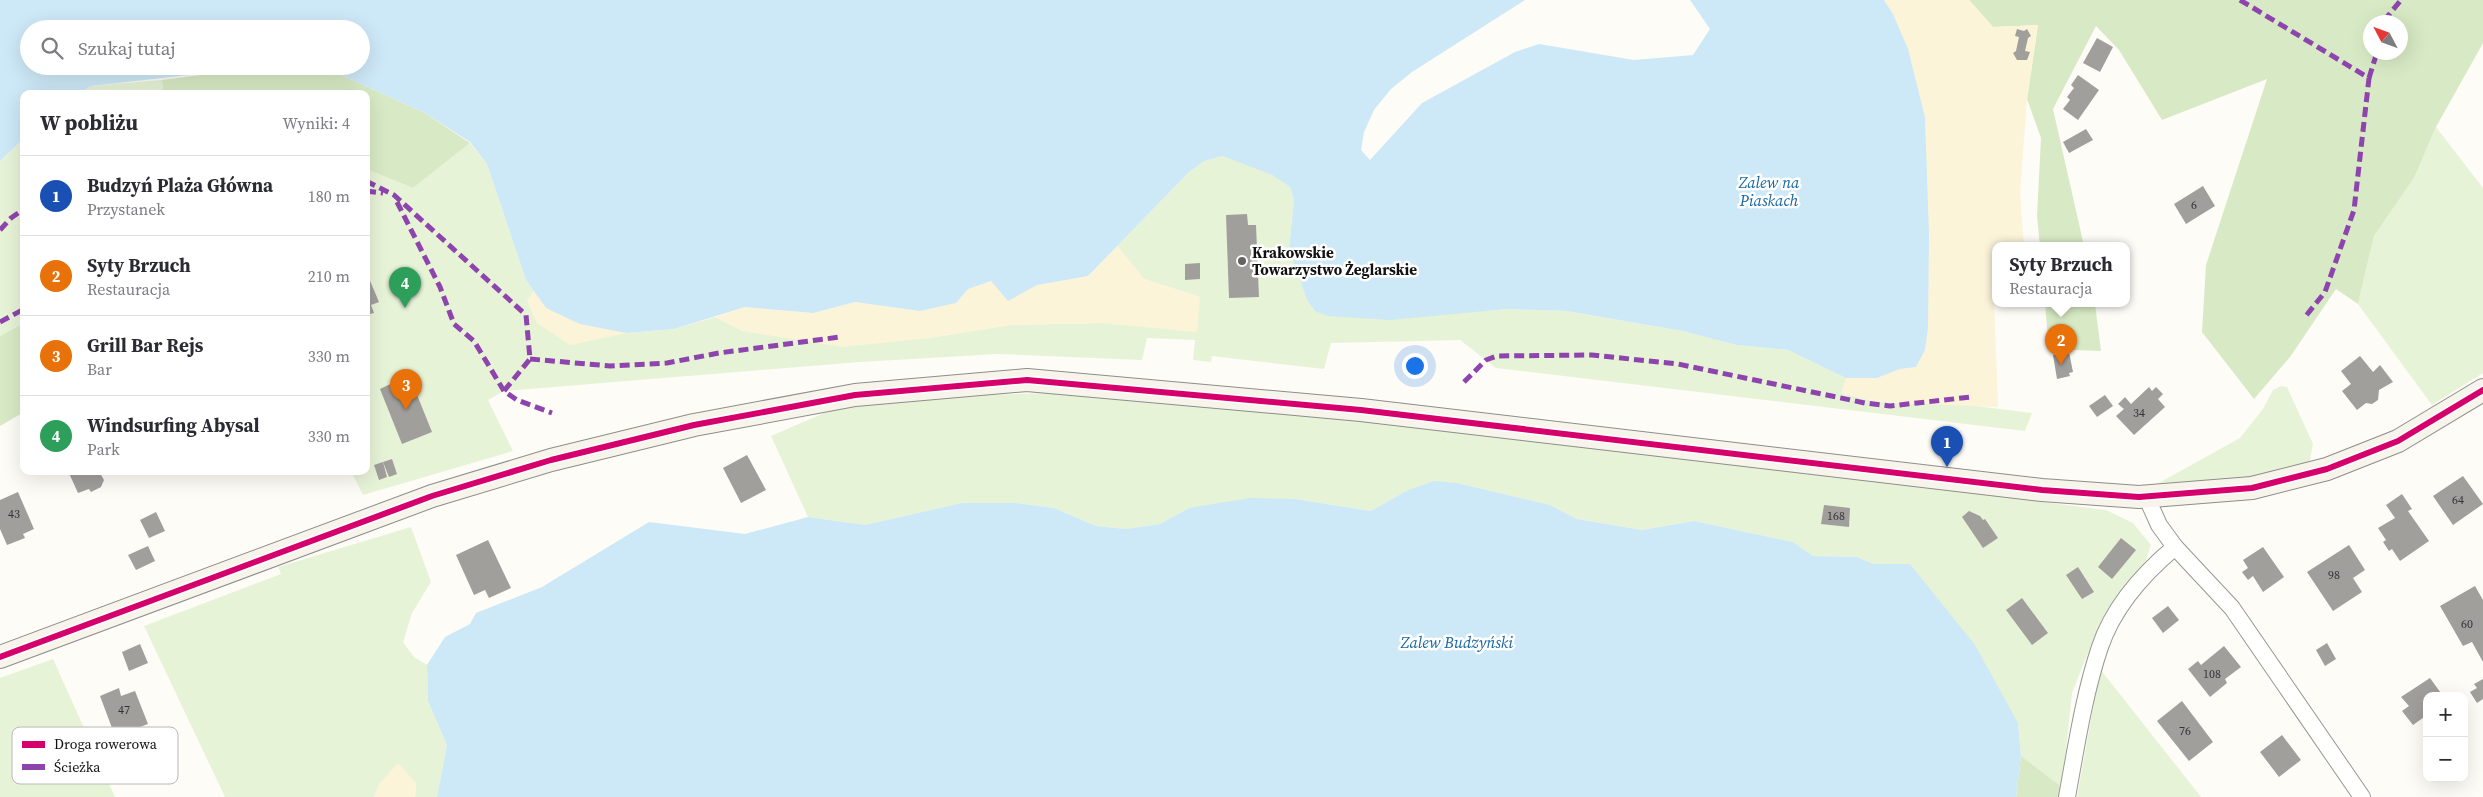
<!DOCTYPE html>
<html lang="pl">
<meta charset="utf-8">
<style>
body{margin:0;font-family:"Source Serif 4",serif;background:#f2f2f3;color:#2b2b33}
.controls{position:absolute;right:15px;bottom:15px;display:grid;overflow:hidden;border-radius:10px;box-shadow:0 5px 20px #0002}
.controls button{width:45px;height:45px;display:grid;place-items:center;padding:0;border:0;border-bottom:1px solid #e1e1e2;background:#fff;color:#2b2b33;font:25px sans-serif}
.compass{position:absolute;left:2363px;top:15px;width:45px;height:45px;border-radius:50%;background:#fff;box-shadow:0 5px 20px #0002;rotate:311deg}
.you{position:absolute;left:1414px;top:365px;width:18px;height:18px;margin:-12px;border:4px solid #fff;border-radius:50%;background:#1a73e8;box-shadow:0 0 0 8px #1a73e833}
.badge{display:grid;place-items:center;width:32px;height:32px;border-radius:50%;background:#646362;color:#fff;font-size:16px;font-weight:700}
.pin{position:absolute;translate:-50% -41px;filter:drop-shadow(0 1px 2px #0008)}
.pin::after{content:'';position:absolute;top:26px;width:18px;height:15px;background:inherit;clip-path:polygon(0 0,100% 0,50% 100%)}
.popup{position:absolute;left:1992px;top:242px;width:138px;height:65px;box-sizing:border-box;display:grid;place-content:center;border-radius:10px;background:#fff;filter:drop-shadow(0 1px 4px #0005);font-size:16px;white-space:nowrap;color:#7c7c81}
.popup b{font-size:19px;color:#2b2b33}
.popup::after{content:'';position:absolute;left:50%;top:100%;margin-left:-10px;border:10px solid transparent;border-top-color:#fff}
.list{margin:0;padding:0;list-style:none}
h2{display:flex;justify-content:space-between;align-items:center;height:65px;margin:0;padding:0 20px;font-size:21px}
h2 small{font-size:16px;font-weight:400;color:#7c7c81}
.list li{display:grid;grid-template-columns:32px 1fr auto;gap:15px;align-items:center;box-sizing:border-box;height:80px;padding:0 20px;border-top:1px solid #e1e1e2}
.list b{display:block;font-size:19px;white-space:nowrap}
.list p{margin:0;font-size:16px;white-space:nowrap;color:#7c7c81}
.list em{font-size:16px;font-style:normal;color:#7c7c81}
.icon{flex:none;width:28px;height:28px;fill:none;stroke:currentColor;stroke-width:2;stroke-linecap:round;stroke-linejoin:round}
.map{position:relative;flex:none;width:2483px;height:797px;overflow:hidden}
.search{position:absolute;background:#fff;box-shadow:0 5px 20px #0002;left:20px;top:20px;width:350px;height:55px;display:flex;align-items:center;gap:12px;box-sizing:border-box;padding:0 18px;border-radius:28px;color:#7c7c81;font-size:19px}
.panel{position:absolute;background:#fff;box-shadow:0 5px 20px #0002;left:20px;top:90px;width:350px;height:385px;border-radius:10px}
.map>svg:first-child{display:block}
.green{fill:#e7f3d7}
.forest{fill:#d8eac5;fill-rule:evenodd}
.sand{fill:#fcf4d9}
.water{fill:#cde8f7}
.building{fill:#a19f9c}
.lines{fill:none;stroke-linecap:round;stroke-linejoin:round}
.street-casing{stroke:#979795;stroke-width:18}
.secondary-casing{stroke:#8e8d8b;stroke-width:24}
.street{stroke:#fffffe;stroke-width:16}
.secondary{stroke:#f6f4eb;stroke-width:22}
.quiet{stroke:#8e44ad;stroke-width:5;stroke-dasharray:10 5;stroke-linecap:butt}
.cycleway-casing{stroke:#fff;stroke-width:9}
.cycleway{stroke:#d6006c;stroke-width:6}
.poi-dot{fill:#646362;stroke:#fff;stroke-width:2}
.labels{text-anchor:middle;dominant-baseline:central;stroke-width:5;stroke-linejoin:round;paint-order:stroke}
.number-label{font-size:12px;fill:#353434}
.poi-label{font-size:15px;font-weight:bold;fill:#111;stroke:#fff;text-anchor:start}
.water-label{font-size:16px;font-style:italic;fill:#1768a6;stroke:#fff}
.key{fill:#fff;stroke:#b8b8b8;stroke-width:1}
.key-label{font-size:14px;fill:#111}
</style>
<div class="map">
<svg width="2483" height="797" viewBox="0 0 2483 797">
<rect width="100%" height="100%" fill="#fdfcf7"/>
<g class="green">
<path d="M162,80L163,94H77L91,86Z"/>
<path d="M2436,127L2483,188V373L2432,405L2358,304L2374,236L2414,178Z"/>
<path d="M24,138V323L0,336V161Z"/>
<path d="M470,143L487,164L526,280L534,291L527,301L627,333L674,329L715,317L743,331L929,338L1010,325L1101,323L1200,297L1144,279L1117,246L1188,173L1204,161L1223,156L1236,159L1272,175L1290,187L1294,200L1289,249L1307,300L1432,315L1507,309L1567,311L1682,331L1737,345L1788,350L1846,378L1842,393L1877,402L1968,405L2032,413L2025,431L1496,368L1460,340L1331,343L1324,369L1212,356L1211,362L1193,360L1195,340L1147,338L1142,360L997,354L860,362L504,391L488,400L513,451L363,495L351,471H366V169L413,188Z"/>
<path d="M2281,386L2287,387L2313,444L2309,465L2250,480L2157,484L2240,438L2263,409L2273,390Z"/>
<path d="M1054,393L1330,417L1820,474L2106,510L2133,523L2151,545L2145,563L2097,630L2072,693L2062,787L2021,756L2018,723L1910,564H1874L1857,557L1813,556L1793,542L1694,521L1642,530L1577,519L1550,505L1457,483L1406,491L1371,511L1295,499L1189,508L1160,524L1126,529L1096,526L1054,508L1016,503H962L865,525L808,517L771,436L831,410L932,396Z"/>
<path d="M411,527L431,582L412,613L403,642L414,657L427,665L428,701L447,745L437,797H415L416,783H380L374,797H225L144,626L281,574L278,567Z"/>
<path d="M53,659L115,797H0V678Z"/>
<path d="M2100,669L2201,797H2077Z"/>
</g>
<g class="forest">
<path d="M1969,0H2483V43L2436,127L2414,178L2374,236L2358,304L2336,289L2290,357L2254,399L2202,332L2206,265L2267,79L2162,120L2119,50L2096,26L2053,109L2084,246H2040L2037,216L2041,138L2027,99L2038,25L1993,27ZM2370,22H2400V52H2370Z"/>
<path d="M269,66L335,72L425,113L470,143L413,188L366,169V94H163L162,80Z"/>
<path d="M2045,304H2095L2101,351L2049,349Z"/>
<path d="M24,323V412L0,426V336Z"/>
<path d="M2021,756L2062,787L2060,797H2016Z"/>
</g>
<g class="sand">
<path d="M1884,0H1969L1993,27L2038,25L2027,99L2020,194L2024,246H1996V270L1993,271L1998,407L1877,402L1842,393L1846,378H1877L1900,369L1916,367L1925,350L1928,328L1925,117L1893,14Z"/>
<path d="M1117,246L1144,279L1200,297L1197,332L1101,323L1010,325L929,338L842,347L743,331L715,317L745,307L813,313L855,302L920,311L956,303L968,289L991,281L1008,300L1037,285L1088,276Z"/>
<path d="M534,291L546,308L580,324L627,333L570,345L537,323L527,301Z"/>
<path d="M398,763L416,783L415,797H374L380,783Z"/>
</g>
<g class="water">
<path d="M0,0H1525L1412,72L1391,89L1374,110L1364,132L1361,150L1370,160L1422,103L1515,52L1539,44L1634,60L1693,55L1710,29L1690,0H1884L1893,14L1908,49L1925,117L1929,235L1928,328L1925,350L1916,367L1900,369L1877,378H1846L1788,350L1737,345L1682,331L1567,311L1507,309L1390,320L1327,316L1315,311L1307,300L1289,249L1294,200L1290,187L1272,175L1223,156L1204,161L1188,173L1088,276L1037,285L1008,301L991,281L968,289L956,303L920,311L855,302L813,313L745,307L674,329L627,333L580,324L546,308L526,280L487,164L470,142L425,113L335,72L277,66H361V29H29V66H269L91,86L77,94H24V138L0,161Z"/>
<path d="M1434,481L1457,483L1550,505L1577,519L1642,530L1694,521L1793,542L1813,556L1857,557L1874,564H1910L1975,645L2018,723L2021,756L2016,797H437L447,745L428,701L427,665L445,637L470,624L476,613L542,587L649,522L745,534L808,517L865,525L962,503H1016L1054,508L1096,526L1126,529L1160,524L1189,508L1250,498L1295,499L1371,511L1406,491Z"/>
</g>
<g class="building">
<path d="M2017,29L2024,31L2027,29L2031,36L2028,38L2025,51L2030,52L2027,60H2017L2013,53L2016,51L2019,37L2015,36Z"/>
<path d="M2097,38L2113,47L2100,72L2083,63Z"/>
<path d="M2078,75L2099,90L2078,120L2063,109L2070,100L2067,97L2074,88L2071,85Z"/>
<path d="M2086,129L2093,140L2069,153L2063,142Z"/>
<path d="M2203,186L2215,206L2186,224L2174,204Z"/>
<path d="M1247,214L1248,225H1256L1259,297L1229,298L1226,215Z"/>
<path d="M1200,263V279L1185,280V264Z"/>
<path d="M368,276L379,302L371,305L374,313L366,315V277Z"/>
<path d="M2069,352L2073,372L2069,373L2070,376L2057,379L2053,355Z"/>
<path d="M2360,356L2373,372L2380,365L2393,382L2379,390L2378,400L2372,404L2366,403L2357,410L2342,391L2351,384L2341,371Z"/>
<path d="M409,375L432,432L402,444L380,389Z"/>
<path d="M2149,387L2152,391L2156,387L2163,394L2158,399L2165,407L2134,435L2116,416L2124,409L2118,404L2125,397L2131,404Z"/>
<path d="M2105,395L2113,406L2097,417L2089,406Z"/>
<path d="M747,455L766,490L741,503L723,468Z"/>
<path d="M392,459L397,474L389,477L383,462Z"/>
<path d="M383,462L387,477L379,480L374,465Z"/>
<path d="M68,471H99L104,480L101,487L91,492L89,489L78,493Z"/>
<path d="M2463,476L2483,504L2453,525L2433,496Z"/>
<path d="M18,492L34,529L23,534L25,538L7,545L0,529V500Z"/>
<path d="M2402,494L2412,509L2408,511L2429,541L2400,561L2392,549L2389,551L2383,542L2386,540L2378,528L2395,518L2386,505Z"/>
<path d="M1824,505L1850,508L1849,527L1821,524Z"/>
<path d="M1969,511L1980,516L1983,520L1985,519L1998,538L1983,548L1962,517Z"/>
<path d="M156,512L165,531L149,538L140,520Z"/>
<path d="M2121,538L2136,550L2112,579L2098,567Z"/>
<path d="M488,540L511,588L489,598L485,590L474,595L456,555Z"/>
<path d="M2349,545L2365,570L2353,578L2362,592L2333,611L2307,572Z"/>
<path d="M148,546L155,561L136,570L128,555Z"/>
<path d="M2263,547L2284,577L2263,592L2253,576L2248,580L2242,572L2248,568L2243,560Z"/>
<path d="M2078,567L2094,592L2082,599L2066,575Z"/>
<path d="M2475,586L2483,600V662L2472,642L2463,646L2440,606Z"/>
<path d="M2022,598L2048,633L2032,645L2006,610Z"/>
<path d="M2168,606L2179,620L2163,633L2152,618Z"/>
<path d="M2327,643L2336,659L2325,666L2316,650Z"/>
<path d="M140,644L148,663L129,671L122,652Z"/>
<path d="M2224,646L2241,667L2225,679L2227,683L2210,697L2188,669L2198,661L2201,665Z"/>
<path d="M2430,678L2443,696H2427V715L2413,725L2402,711L2409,706L2401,697Z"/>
<path d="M2483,679V699L2477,703L2470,692L2477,688L2474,684Z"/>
<path d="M119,688L121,696L135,691L148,724L115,736L100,696Z"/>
<path d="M2182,701L2213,742L2189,761L2157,721Z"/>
<path d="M2282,735L2301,760L2279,777L2260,752Z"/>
</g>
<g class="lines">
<g class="street-casing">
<g id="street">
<path d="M2146,496L2159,525L2175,547L2232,608L2362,797"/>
<path d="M2067,797C2076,748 2084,694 2100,647C2113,608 2144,573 2175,547"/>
</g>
</g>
<g class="secondary-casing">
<path id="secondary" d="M0,657L432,496L551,460L694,425L855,395L1027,380L1361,410L2042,490L2139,497L2252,488L2327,469L2398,441L2483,390"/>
</g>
<use href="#street" class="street"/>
<use href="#secondary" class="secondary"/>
<g class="quiet">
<path d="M2240,0L2369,78L2354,210L2325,292L2305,317"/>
<path d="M2386,22L2387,17L2401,0"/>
<path d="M2369,78L2377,52"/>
<path d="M366,181L394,195L526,315L530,359L504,391L517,400L552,413"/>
<path d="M366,191L383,193"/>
<path d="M397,202L440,287L454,324L474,341L504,391"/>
<path d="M0,230L11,218L24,209"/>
<path d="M0,322L24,309"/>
<path d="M530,359L610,366L667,363L719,353L840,337"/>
<path d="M1464,382L1486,360L1497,356L1592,355L1678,364L1865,403L1890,406L1971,397"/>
</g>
<g class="cycleway-casing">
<path id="cycleway" d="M0,657L432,496L551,460L694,425L855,395L1027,380L1361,410L2042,490L2139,497L2252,488L2327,469L2398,441L2483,390"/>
</g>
<use href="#cycleway" class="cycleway"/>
</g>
<circle class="poi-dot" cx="1242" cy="261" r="5"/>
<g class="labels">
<g class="number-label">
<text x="2194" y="205">6</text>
<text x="2139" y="413">34</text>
<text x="2458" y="500">64</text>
<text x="14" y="514">43</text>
<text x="1836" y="516">168</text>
<text x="2334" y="575">98</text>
<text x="2467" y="624">60</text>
<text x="2212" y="674">108</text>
<text x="124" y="710">47</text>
<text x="2185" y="731">76</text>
</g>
<g class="poi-label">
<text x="1252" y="252">Krakowskie<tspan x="1252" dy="17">Towarzystwo Żeglarskie</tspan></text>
</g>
<g class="water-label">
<text x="1769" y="182">Zalew na<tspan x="1769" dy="18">Piaskach</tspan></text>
<text x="1457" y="642">Zalew Budzyński</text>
</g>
</g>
<rect x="12" y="727" width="166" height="57" rx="8" class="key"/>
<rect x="22" y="741" width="23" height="7" fill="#d6006c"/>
<rect x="22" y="764" width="23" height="6" fill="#8e44ad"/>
<g class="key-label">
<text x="54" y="749">Droga rowerowa</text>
<text x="54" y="772">Ścieżka</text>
</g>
</svg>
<div class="controls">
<button>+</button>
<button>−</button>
</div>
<svg class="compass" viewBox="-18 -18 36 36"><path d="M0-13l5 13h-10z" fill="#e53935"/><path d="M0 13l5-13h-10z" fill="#7c7c81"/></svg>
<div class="you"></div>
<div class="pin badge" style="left:1947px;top:467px;background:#1a4fb4">1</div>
<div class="pin badge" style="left:2061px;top:365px;background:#e8710a">2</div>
<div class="popup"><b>Syty Brzuch</b>Restauracja</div>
<div class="pin badge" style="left:406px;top:410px;background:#e8710a">3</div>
<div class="pin badge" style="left:405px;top:308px;background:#2e9e5b">4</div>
<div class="search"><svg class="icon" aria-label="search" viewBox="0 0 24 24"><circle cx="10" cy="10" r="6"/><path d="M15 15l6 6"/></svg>Szukaj tutaj</div>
<section class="panel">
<h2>W pobliżu<small>Wyniki: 4</small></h2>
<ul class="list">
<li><span class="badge" style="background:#1a4fb4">1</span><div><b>Budzyń Plaża Główna</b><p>Przystanek</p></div><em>180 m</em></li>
<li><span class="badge" style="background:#e8710a">2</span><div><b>Syty Brzuch</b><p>Restauracja</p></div><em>210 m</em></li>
<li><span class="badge" style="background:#e8710a">3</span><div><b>Grill Bar Rejs</b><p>Bar</p></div><em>330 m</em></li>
<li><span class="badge" style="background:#2e9e5b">4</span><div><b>Windsurfing Abysal</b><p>Park</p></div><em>330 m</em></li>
</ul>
</section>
</div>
